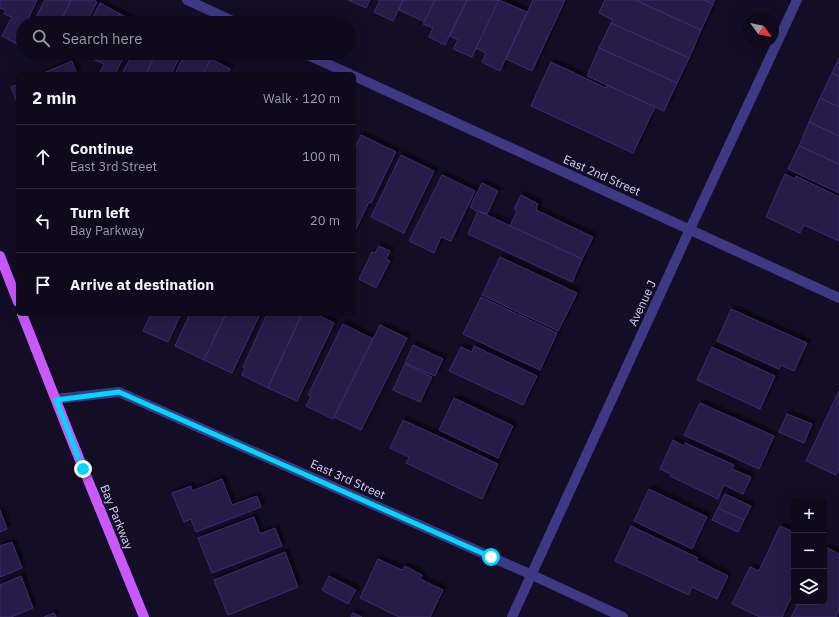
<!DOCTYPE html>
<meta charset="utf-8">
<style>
body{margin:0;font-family:"IBM Plex Sans",sans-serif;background:#1c1829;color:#f1f3f6}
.controls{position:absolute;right:12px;bottom:12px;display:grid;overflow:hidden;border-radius:6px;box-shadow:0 4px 16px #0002}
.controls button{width:36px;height:36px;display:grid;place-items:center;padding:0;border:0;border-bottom:1px solid #2e2b3b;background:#0e0a1c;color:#f1f3f6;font:20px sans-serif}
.compass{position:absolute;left:743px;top:12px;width:36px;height:36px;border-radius:50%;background:#0e0a1c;box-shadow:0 4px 16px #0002;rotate:123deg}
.stop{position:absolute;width:12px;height:12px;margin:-9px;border:3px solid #00d7fd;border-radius:50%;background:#fff}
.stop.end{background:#00d7fd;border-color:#fff;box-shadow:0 1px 4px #0008}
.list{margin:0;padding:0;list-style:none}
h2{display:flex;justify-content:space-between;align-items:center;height:52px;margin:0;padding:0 16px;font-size:17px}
h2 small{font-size:13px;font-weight:400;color:#9b9aa3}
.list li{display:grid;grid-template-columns:26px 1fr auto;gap:12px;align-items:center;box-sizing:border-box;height:64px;padding:0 16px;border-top:1px solid #2e2b3b}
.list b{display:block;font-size:15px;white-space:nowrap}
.list p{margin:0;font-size:13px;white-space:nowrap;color:#9b9aa3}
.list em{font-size:13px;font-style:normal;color:#9b9aa3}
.icon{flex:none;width:22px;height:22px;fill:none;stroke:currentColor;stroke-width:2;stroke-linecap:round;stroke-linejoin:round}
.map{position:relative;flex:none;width:839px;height:617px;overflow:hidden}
.search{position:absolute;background:#0e0a1c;box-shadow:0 4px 16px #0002;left:16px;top:16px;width:340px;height:44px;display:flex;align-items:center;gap:10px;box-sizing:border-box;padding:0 14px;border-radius:22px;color:#9b9aa3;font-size:15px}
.panel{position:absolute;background:#0e0a1c;box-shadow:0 4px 16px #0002;left:16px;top:72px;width:340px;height:244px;border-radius:6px}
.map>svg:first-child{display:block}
.building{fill:#251a46;stroke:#3d2c72;filter:url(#shadow)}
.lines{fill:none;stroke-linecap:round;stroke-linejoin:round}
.street{stroke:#3f3884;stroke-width:10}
.primary{stroke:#c959ff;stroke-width:10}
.route{stroke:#00d7fd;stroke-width:5}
.labels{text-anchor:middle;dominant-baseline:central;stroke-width:3;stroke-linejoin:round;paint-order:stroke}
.street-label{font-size:12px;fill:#d9d2ff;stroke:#130e25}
</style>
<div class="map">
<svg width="839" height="617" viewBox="0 0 839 617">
<defs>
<filter id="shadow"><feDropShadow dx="3.5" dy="-3.5" stdDeviation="1" flood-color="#0009"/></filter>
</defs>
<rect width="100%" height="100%" fill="#130e25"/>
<g class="building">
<path d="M0,0H37L28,19L33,21L32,23H23V41L21,46L2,36L12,17L4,14L6,10L0,8Z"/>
<path d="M45,0H71L60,23H33Z"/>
<path d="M71,0H94L97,2L86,23H60Z"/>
<path d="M348,0H370L366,8Z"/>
<path d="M378,0H403L393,21L374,12L380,1Z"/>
<path d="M403,0H435L425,22L399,10Z"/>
<path d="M435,0H467L445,45L429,37L433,28L423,24Z"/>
<path d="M467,0H499L472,57L453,49L458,40L450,36Z"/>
<path d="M499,0L527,12L500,71L482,62L486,53L476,48Z"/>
<path d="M533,0H565L532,71L506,59Z"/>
<path d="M605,0H635L701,30L689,58L611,23L613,20L599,13Z"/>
<path d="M635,0H704L713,4L701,30Z"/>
<path d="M704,0H715L713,4Z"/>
<path d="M100,3L120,14L115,23H90Z"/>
<path d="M120,14L138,23H115Z"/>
<path d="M611,23L689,58L677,83L599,48Z"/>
<path d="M599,48L677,83L664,111L587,76Z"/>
<path d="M54,53H70L63,58Z"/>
<path d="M81,53H100L97,61Z"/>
<path d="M100,53H126L115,74H99L104,64L97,61Z"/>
<path d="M133,53H156L146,74H122Z"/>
<path d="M156,53H182L171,74H146Z"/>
<path d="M185,53H198L211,59L203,74H175Z"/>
<path d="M839,58V77L832,73Z"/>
<path d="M211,59L230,69L227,74H203Z"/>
<path d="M72,61L77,74H41Z"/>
<path d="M551,62L606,88L607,85L655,107L633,153L531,106Z"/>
<path d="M832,73L839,77V107L820,98Z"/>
<path d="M18,84V105L11,87Z"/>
<path d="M820,98L839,107V136L809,122Z"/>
<path d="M809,122L839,136V164L799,146Z"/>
<path d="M361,135L396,152L371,203L369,202L354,233V150Z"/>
<path d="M799,146L839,164V193L788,169Z"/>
<path d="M401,155L434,171L404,233L371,217Z"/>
<path d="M785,174L795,179L796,176L839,197V241L804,225L800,233L766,217Z"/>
<path d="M442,175L475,191L451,241L441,237L434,253L409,241Z"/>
<path d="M482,183L498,191L487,214L478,211V212L470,207Z"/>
<path d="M521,195L538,204L536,210L593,237L582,259L510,226L517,211L514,209Z"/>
<path d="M478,211L582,259L572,282L468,234Z"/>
<path d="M379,246L390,251L386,259L390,261L376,288L359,279L372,252L375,253Z"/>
<path d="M500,257L577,293L558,331L482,295Z"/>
<path d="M481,297L557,333L540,370L463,334Z"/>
<path d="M731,309L807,343L794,371L781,365L779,369L717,341Z"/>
<path d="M151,314H181L168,342L143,331Z"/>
<path d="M190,314H226L204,360L175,346Z"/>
<path d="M226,314H260L232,373L204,360Z"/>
<path d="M267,314H302L268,388L242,375L245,368L243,367Z"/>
<path d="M302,314H316L334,323L297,401L268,388Z"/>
<path d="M343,324L373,339L333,419L306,406L311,396L308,395Z"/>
<path d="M380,325L407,338L361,430L334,417Z"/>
<path d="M413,345L443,359L435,376L405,363Z"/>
<path d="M474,346L537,376L523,405L449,371L461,347L472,352Z"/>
<path d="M712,347L775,376L760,409L697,380Z"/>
<path d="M405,364L432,377L420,402L393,390Z"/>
<path d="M839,391V469L836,475L806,461Z"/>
<path d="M454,398L513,426L498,458L439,430Z"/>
<path d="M700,403L774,436L759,469L684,435Z"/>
<path d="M787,414L812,424L804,443L779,432Z"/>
<path d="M403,420L498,464L482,499L406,463L409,457L390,448Z"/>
<path d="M673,440L684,446L685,443L734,465L732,469L751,477L743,494L724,485L718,499L670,476L671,474L660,469Z"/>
<path d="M222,479L232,505L257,496L261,507L196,532L191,519L184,522L172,493L191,486L192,491Z"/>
<path d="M649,489L707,517L692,549L634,521Z"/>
<path d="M725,494L751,506L744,520L718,508Z"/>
<path d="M718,508L744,520L738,532L712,520Z"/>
<path d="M0,510L7,529L0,532Z"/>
<path d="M254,517L260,534L275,528L282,546L212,573L198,538Z"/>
<path d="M631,526L698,558L696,560L728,576L717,599L692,587L689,595L615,561Z"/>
<path d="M780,526L794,532V591L782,617H760L732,604L750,567L759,571Z"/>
<path d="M12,542L22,568L0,577V546Z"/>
<path d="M826,547L839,554V610L836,617H791L799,602H824V552Z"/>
<path d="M285,552L298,587L228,615L214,580Z"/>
<path d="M378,559L402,570L405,566L422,575L420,579L443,590L430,617H399L360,598Z"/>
<path d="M21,576L33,608L11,617H0V585Z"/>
<path d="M329,576L356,590L348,604L322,590Z"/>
<path d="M54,613L56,617H44Z"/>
<path d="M353,613L362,617H351Z"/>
</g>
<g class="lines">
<g class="street">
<path d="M187,0L237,23"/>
<path d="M303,53L350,74"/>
<path d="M354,76L839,298"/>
<path d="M56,399L119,392L532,575L623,617"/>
<path d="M512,617L690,229L797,0"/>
</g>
<g class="primary">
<path d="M0,256L18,302"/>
<path d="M22,314L72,441L144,617"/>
</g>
</g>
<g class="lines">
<path class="route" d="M83,469L56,400L119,392L491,557"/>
</g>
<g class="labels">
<g class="street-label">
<text transform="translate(602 175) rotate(24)">East 2nd Street</text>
<text transform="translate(642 303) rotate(-65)">Avenue J</text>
<text transform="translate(348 479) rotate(24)">East 3rd Street</text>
<text transform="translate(117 517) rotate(68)">Bay Parkway</text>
</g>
</g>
</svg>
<div class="controls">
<button>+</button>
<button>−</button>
<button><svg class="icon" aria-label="layers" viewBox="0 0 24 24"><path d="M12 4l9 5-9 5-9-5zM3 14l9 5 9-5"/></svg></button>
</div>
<svg class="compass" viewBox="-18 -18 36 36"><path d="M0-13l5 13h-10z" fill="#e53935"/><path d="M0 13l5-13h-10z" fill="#9b9aa3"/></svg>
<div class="stop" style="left:491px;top:557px"></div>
<div class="stop end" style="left:83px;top:469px"></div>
<div class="search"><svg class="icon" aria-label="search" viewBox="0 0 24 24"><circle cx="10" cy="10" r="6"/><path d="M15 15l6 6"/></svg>Search here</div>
<section class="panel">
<h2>2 min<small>Walk · 120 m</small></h2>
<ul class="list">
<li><svg class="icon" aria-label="ahead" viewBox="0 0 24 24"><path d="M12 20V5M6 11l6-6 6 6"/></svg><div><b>Continue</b><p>East 3rd Street</p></div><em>100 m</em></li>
<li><svg class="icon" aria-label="left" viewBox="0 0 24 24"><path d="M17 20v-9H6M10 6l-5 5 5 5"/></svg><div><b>Turn left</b><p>Bay Parkway</p></div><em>20 m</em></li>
<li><svg class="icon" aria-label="arrive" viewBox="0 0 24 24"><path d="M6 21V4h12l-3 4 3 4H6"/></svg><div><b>Arrive at destination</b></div></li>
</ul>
</section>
</div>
